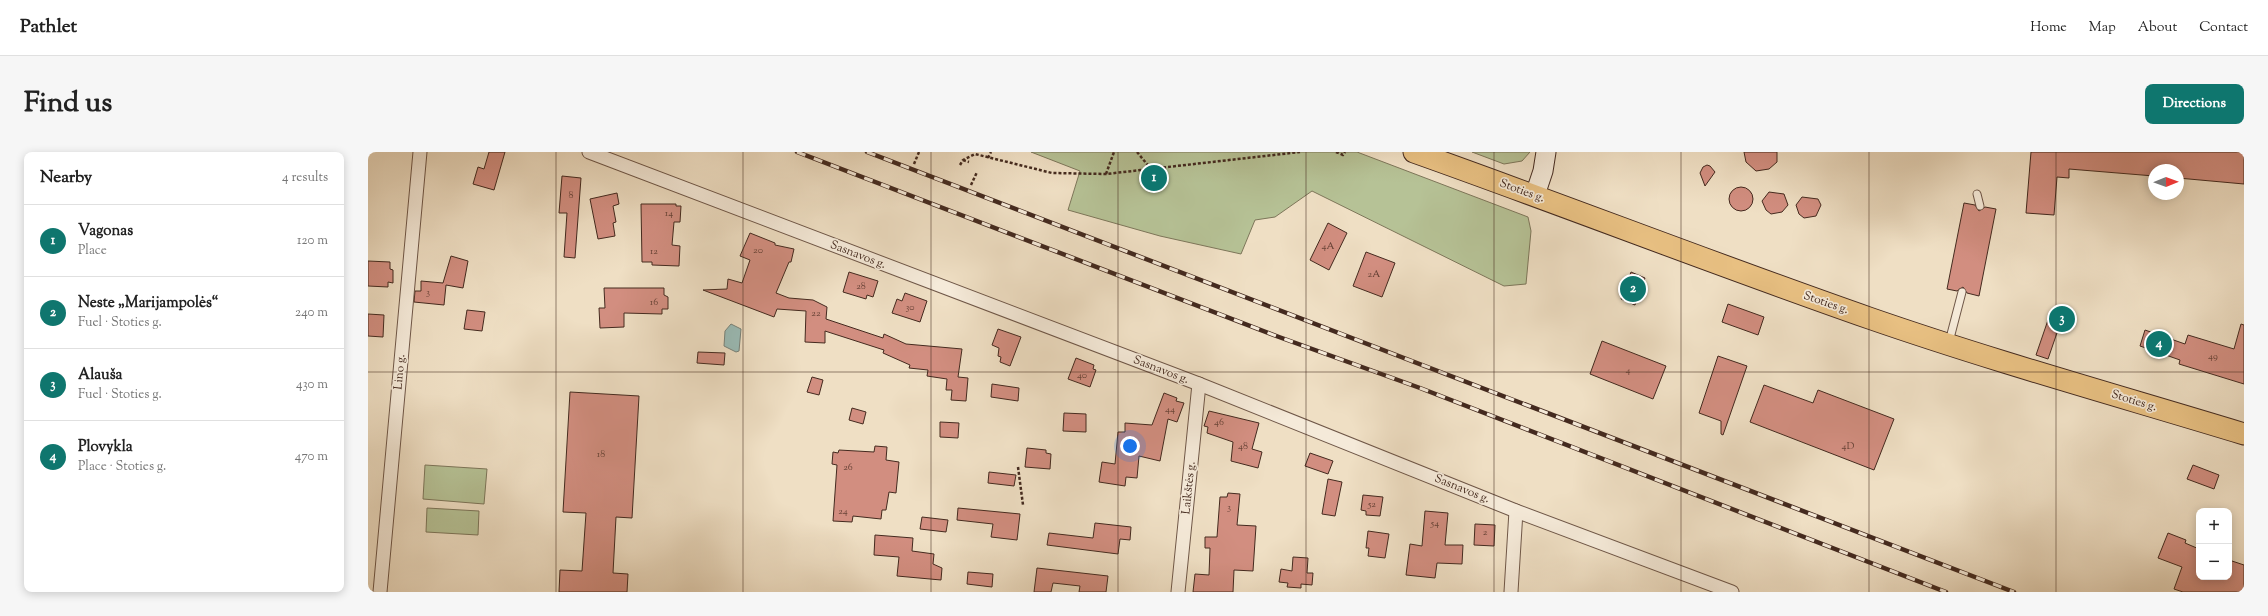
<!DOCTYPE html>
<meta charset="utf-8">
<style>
body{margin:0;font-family:"Sorts Mill Goudy",serif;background:#f6f6f6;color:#222}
.controls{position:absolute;right:12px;bottom:12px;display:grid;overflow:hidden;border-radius:8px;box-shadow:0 2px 10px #0003}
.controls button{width:36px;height:36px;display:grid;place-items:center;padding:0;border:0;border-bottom:1px solid #e0e0e0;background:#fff;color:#222;font:20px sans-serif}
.compass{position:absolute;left:1780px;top:12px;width:36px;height:36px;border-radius:50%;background:#fff;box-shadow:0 2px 10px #0003;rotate:89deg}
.you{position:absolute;left:762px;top:294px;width:14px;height:14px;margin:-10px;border:3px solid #fff;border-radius:50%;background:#1a73e8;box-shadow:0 0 0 6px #1a73e833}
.badge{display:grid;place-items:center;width:26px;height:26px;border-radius:50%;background:#0f766e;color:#fff;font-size:13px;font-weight:700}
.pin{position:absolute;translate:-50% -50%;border:2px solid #fff;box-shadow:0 1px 4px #0006}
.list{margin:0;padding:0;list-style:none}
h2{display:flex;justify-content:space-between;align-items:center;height:52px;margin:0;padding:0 16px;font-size:17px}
h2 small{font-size:13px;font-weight:400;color:#767676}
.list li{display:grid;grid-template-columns:26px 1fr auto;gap:12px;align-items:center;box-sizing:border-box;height:72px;padding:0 16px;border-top:1px solid #e0e0e0}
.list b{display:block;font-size:15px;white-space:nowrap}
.list p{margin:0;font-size:13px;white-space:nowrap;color:#767676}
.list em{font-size:13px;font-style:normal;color:#767676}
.map{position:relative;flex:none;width:1876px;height:440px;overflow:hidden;border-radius:8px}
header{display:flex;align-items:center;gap:24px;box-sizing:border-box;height:56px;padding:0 20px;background:#fff;border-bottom:1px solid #e0e0e0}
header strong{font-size:19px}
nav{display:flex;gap:22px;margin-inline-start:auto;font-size:14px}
.intro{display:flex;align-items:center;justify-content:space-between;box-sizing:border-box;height:96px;padding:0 24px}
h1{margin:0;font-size:28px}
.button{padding:10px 18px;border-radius:8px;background:#0f766e;color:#fff;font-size:14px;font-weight:700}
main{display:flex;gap:24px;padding:0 24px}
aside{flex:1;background:#fff;border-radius:8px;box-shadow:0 2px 10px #0003}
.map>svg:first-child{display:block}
.green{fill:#b6c296;stroke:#7d765a}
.water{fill:#9abcb7;stroke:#78827a}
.building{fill:#d28e80;stroke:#442a1f}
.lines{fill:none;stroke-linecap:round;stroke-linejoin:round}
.lane-casing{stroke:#6f5748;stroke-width:9}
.street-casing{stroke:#6f5748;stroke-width:15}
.secondary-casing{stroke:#442a1f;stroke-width:21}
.primary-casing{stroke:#442a1f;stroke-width:23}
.path{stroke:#442a1f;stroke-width:2.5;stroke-dasharray:3 2;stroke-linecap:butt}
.lane{stroke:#f5ead9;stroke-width:7}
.street{stroke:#f5ead9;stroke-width:13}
.secondary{stroke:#f5ead9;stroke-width:19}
.primary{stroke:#e8c082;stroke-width:21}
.rail-casing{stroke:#442a1f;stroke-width:4.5}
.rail{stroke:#f5ead9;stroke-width:3;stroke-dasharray:9;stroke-linecap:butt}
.grid{fill:none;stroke:#442a1f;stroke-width:1;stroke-opacity:0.55}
.labels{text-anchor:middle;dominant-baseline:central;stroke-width:3.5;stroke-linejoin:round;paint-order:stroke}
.number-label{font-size:10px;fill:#684337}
.street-label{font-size:12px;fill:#442a1f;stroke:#f5ead9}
</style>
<header>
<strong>Pathlet</strong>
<nav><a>Home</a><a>Map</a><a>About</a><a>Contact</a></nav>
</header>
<div class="intro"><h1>Find us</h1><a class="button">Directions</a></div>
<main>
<aside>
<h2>Nearby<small>4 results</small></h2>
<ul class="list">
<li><span class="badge">1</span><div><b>Vagonas</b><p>Place</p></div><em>120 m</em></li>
<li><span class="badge">2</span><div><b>Neste „Marijampolės“</b><p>Fuel · Stoties g.</p></div><em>240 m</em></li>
<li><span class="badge">3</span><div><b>Alauša</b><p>Fuel · Stoties g.</p></div><em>430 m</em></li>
<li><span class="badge">4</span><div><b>Plovykla</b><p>Place · Stoties g.</p></div><em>470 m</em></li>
</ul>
</aside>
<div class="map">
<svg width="1876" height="440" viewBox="0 0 1876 440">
<rect width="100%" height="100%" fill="#efdfc4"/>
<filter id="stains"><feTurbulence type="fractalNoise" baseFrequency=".005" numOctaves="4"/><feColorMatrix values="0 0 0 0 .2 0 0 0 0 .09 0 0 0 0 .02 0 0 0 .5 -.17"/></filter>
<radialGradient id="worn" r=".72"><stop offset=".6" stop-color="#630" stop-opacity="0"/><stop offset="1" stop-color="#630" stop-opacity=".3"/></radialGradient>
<g class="green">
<path d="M663,0H989L1160,65L1163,79L1158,132L1136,134L944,39L907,65L887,68L873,102L792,84L700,58L712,19Z"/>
<path d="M1104,0H1162L1154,9L1136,12Z"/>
<path d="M57,313L119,317L116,352L55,347Z"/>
<path d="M59,356L111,359L110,383L58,380Z"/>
</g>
<path class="water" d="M363,172L373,177L371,199L368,200L356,194L357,179Z"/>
<g class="building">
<path d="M121,0H137L126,38L105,32L110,15L116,17Z"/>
<path d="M1376,0H1409V10L1401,17L1388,19L1378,10Z"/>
<path d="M1663,0H1876V32L1810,26V18H1786V24L1701,17V26L1689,25L1686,63L1658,61Z"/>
<path d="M1339,13L1342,14L1347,20L1337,34L1332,21L1335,15Z"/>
<path d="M194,24L213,26L207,106L196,105L199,61H191Z"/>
<circle cx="1373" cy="47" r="12"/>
<path d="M1401,40L1416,42L1420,53L1414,60L1403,62L1398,58L1394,49Z"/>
<path d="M249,41L251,52L245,54L248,70L245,71L247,84L230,87L222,47Z"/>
<path d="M1434,45L1450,47L1453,53L1448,64L1436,66L1431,62L1428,53Z"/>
<path d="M1596,51L1607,53L1611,59L1617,55L1628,57L1611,144L1599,141L1595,135L1589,139L1579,137Z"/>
<path d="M273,52H308V54H313L312,70H306L304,93L312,94L311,114L284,113V110H274Z"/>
<path d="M960,71L979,81L961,118L942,108Z"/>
<path d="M382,81L407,91V93L426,97L423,110H421L408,141L421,146L445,148L459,155L458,167L515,186L516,182L538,192L594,197L590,225L600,226L598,249L583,248L584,238H578L579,227L559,224L560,218L541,216L542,213L515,201L516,198L457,179V191L437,190L438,159L409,157L406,165L335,138L359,137L360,127L374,131L382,108L372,104Z"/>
<path d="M998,100L1027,111L1014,145L985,134Z"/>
<path d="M83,104L100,109L95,136L78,133L76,153L46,150L47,139H53V129L75,131Z"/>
<path d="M0,109L22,110V117L25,118V131L20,130V135L0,134Z"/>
<path d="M481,120L510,129L505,145L499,143L498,147L475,140Z"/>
<path d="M1263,120L1277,126L1267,153L1253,147Z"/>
<path d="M236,136H296V143L300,145V157H294V162L256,161V175L232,176L231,156H237Z"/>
<path d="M537,141L559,149L552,170L524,161L529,147L534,149Z"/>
<path d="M1360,152L1396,165L1390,183L1354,170Z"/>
<path d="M99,158L117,160L114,179L96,177Z"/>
<path d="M0,162L16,163L15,185L0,184Z"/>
<path d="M1680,168L1692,172L1680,207L1668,203Z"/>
<path d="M1873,172L1876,173V232L1811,212L1812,208L1772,194L1777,178L1817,192L1820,183L1866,197Z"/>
<path d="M630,177L653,185L642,214L632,210L633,205L630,204L631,196L624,193Z"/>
<path d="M1234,189L1298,214L1285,247L1222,222Z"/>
<path d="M330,200L357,201L356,213L329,211Z"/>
<path d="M1350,204L1379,214L1355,283L1353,282V269L1331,261Z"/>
<path d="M708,206L726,213L725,217L728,218L722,235L700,227Z"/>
<path d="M444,225L455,228L451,243L439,240Z"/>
<path d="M624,232L651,236L650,249L623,245Z"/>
<path d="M1396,233L1445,251L1450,238L1526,267L1506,318L1382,270Z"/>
<path d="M202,240L271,244L264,366L248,365L245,421L260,422L259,440H191L192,418L214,419L218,361L195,360Z"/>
<path d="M796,241L809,246L808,249L816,251L809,270L800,267L792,309L771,304L769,326L758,325L757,334L731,330L734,310L747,312L750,280H757V271L784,273Z"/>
<path d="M484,256L498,260L495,272L481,268Z"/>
<path d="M841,259L891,271L884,297L894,300L890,316L863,309L865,290L839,281L840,275L836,274Z"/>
<path d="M696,261L718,262V280L695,279Z"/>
<path d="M572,270L591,271L590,286L572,285Z"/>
<path d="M507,294L519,295L518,308L531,310L528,341L521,340L518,358H514L513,367L485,364L484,370L465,369L469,313L464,312L465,300L470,301L471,298L506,300Z"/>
<path d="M659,296L678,298V301L683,302L682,317L657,315Z"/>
<path d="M942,301L965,309L960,322L937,314Z"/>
<path d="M1825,313L1851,323L1846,337L1819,327Z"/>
<path d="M621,320L648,323L646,334L620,331Z"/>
<path d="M960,327L974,330L967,364L954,362Z"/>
<path d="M860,341L872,342L869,373L888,374L885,419L866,418L865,440H825L827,422L841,423L842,396H837V385H849L852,345H859Z"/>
<path d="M995,343L1015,345L1012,364L998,363V359L993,358Z"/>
<path d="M590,356L652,362L649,388L623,385L625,372L589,368Z"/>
<path d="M1057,359L1080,361L1077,393H1095L1094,412L1069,411L1067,426L1038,423L1042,392L1054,394Z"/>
<path d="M554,365L580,368L578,380L552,377Z"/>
<path d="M727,371L763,375L762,388L752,387L750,402L679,393L681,381L725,386Z"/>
<path d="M1107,372L1127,373L1126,394L1106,393Z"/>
<path d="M1000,379L1021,382L1017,406L1000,404L1001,396H998Z"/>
<path d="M1800,381L1818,388L1817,391L1831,397V425H1861V408L1876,413V440H1815L1806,437L1814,415L1790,406Z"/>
<path d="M507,383L545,386L544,399L566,402L565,412L574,416L573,428L529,424L531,405L506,403Z"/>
<path d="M925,405L940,406L939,421H945L944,433L933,432V436L919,435L920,431L911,430L913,417L924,419Z"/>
<path d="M669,416L740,424L738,440H711L712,434L685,431L683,440H666Z"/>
<path d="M600,420L625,422L624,435L599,432Z"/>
</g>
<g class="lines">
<g class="lane-casing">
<g id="lane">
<path d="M1609,42L1612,54"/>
<path d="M1581,190L1594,140"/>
</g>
</g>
<g class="street-casing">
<g id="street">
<path d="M221,0L831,232L1148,359L1364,440"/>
<path d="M12,440L52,0"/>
<path d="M810,440L831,232"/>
<path d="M1143,440L1148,359"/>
</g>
</g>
<g class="secondary-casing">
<path id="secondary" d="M1167,43L1175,19L1178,0"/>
</g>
<g class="primary-casing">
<path id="primary" d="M1046,0C1198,54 1349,113 1501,166C1625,209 1751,244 1876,282"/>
</g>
<g class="path">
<path d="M769,0L783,17"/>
<path d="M968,0L975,3L977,0"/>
<path d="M620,6L623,0"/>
<path d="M595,8L601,10"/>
<path d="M546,12L551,0"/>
<path d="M592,13L595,8L607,2L684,21L738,22L932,0"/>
<path d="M738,22L746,0"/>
<path d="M603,33L609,20"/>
<path d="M650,315L655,353"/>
</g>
<use href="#lane" class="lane"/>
<use href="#street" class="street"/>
<use href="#secondary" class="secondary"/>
<use href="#primary" class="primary"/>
<g class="rail-casing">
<g id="rail">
<path d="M429,0L911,185L1052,236L1578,440"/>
<path d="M499,0L1646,440"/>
</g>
</g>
<use href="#rail" class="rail"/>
</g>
<path class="grid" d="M188,0V440M375,0V440M563,0V440M750,0V440M938,0V440M1126,0V440M1313,0V440M1501,0V440M1688,0V440M0,220H1876"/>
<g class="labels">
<g class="number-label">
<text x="203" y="43">8</text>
<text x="301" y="61">14</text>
<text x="960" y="94">4A</text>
<text x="390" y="98">20</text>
<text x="286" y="99">12</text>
<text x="1006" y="122">2A</text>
<text x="493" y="134">28</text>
<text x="60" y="140">3</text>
<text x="286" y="150">16</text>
<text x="542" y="155">30</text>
<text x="448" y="161">22</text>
<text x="1845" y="204">49</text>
<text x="1260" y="218">4</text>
<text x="714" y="223">40</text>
<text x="802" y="257">44</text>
<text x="851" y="270">46</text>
<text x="875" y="294">48</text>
<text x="1480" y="294">4D</text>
<text x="233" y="302">18</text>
<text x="480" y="315">26</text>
<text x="1004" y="352">52</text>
<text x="861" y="355">3</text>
<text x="475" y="359">24</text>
<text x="1067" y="371">54</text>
<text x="1117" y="380">2</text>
</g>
<g class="street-label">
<text transform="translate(1154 39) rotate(20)">Stoties g.</text>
<text transform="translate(490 103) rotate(21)">Sasnavos g.</text>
<text transform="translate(1458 151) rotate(19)">Stoties g.</text>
<text transform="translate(793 218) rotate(21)">Sasnavos g.</text>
<text transform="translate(32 220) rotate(-85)">Lino g.</text>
<text transform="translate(1766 249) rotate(17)">Stoties g.</text>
<text transform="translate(821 336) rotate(-84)">Laikštės g.</text>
<text transform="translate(1094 337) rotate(22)">Sasnavos g.</text>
</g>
</g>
<rect width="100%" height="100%" filter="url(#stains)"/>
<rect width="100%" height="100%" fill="url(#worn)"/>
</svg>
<div class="controls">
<button>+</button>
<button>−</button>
</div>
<svg class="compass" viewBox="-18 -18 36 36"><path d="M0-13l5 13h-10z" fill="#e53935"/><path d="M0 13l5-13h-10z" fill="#767676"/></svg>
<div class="you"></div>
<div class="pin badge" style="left:786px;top:26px">1</div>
<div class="pin badge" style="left:1265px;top:137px">2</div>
<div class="pin badge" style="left:1694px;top:167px">3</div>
<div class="pin badge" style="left:1791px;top:192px">4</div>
</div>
</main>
